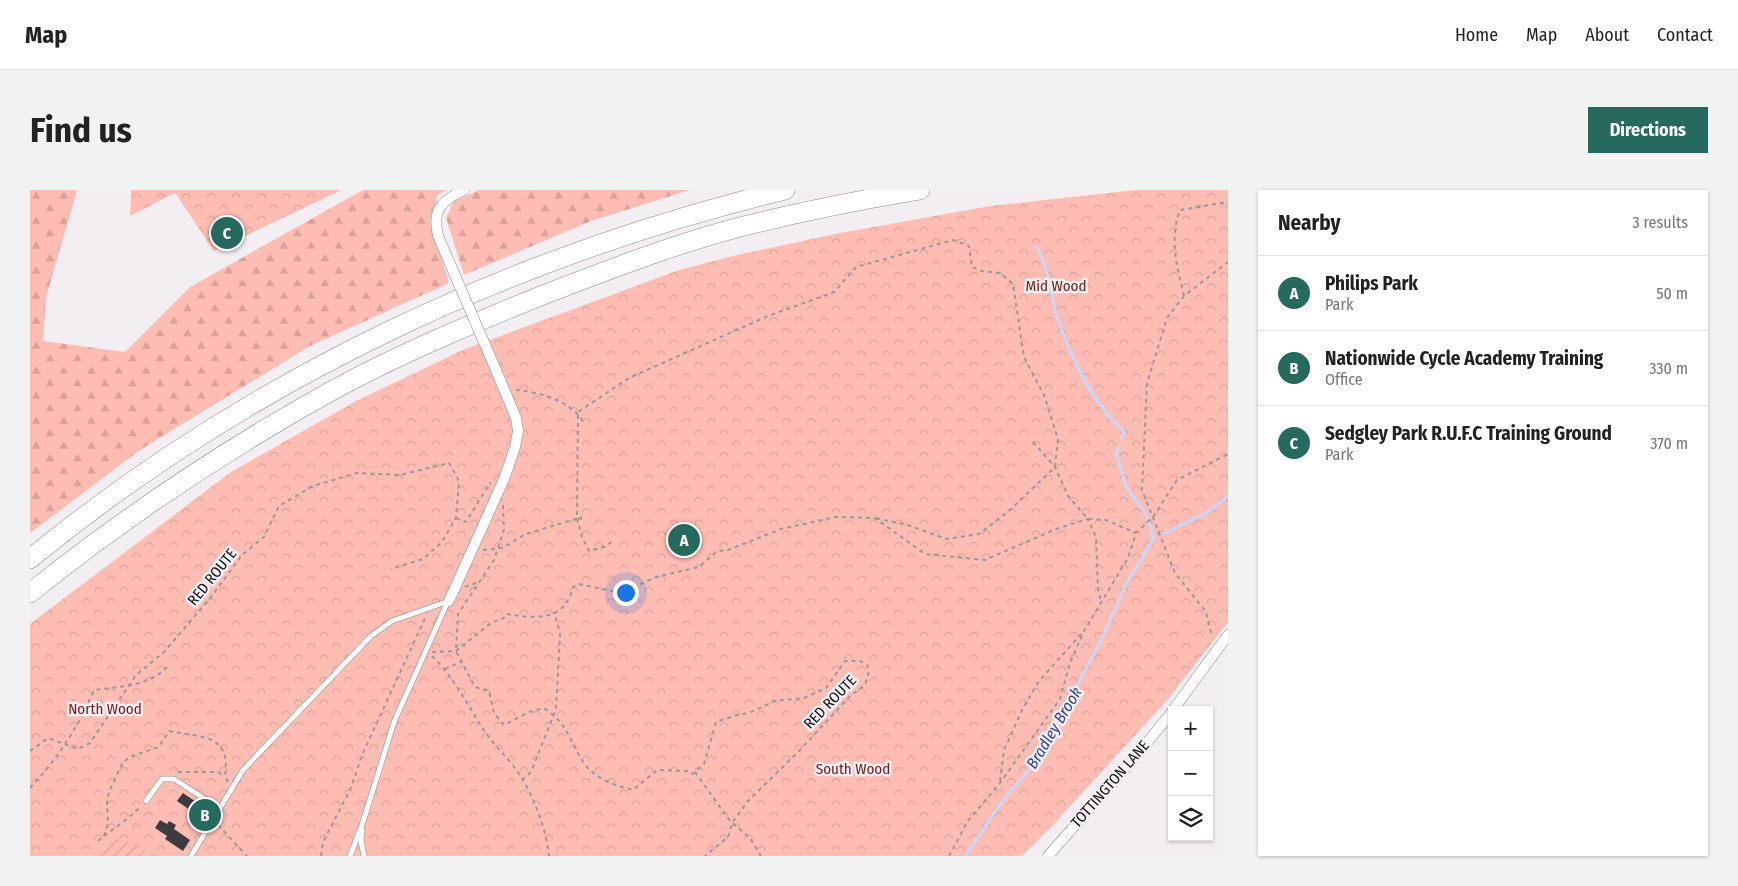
<!DOCTYPE html>
<meta charset="utf-8">
<style>
body{margin:0;font-family:"Fira Sans Condensed",sans-serif;background:#f2f2f2;color:#222}
.controls{position:absolute;right:15px;bottom:15px;display:grid;overflow:hidden;border-radius:0px;box-shadow:0 1px 4px #0004}
.controls button{width:45px;height:45px;display:grid;place-items:center;padding:0;border:0;border-bottom:1px solid #e0e0e0;background:#fff;color:#222;font:25px sans-serif}
.you{position:absolute;left:595px;top:402px;width:18px;height:18px;margin:-12px;border:4px solid #fff;border-radius:50%;background:#1a73e8;box-shadow:0 0 0 8px #1a73e833}
.badge{display:grid;place-items:center;width:32px;height:32px;border-radius:50%;background:#266a5d;color:#fff;font-size:16px;font-weight:700}
.pin{position:absolute;translate:-50% -50%;border:2px solid #fff;box-shadow:0 1px 5px #0006}
.list{margin:0;padding:0;list-style:none}
h2{display:flex;justify-content:space-between;align-items:center;height:65px;margin:0;padding:0 20px;font-size:21px}
h2 small{font-size:16px;font-weight:400;color:#767676}
.list li{display:grid;grid-template-columns:32px 1fr auto;gap:15px;align-items:center;box-sizing:border-box;height:75px;padding:0 20px;border-top:1px solid #e0e0e0}
.list b{display:block;font-size:19px;white-space:nowrap}
.list p{margin:0;font-size:16px;white-space:nowrap;color:#767676}
.list em{font-size:16px;font-style:normal;color:#767676}
.icon{flex:none;width:28px;height:28px;fill:none;stroke:currentColor;stroke-width:2;stroke-linecap:round;stroke-linejoin:round}
.map{position:relative;flex:none;width:1198px;height:666px;overflow:hidden;border-radius:0px}
header{display:flex;align-items:center;gap:30px;box-sizing:border-box;height:70px;padding:0 25px;background:#fff;border-bottom:1px solid #e0e0e0}
header strong{font-size:24px}
nav{display:flex;gap:28px;margin-inline-start:auto;font-size:18px}
.intro{display:flex;align-items:center;justify-content:space-between;box-sizing:border-box;height:120px;padding:0 30px}
h1{margin:0;font-size:35px}
.button{padding:12px 22px;border-radius:0px;background:#266a5d;color:#fff;font-size:18px;font-weight:700}
main{display:flex;gap:30px;padding:0 30px}
aside{flex:1;background:#fff;border-radius:0px;box-shadow:0 1px 4px #0004}
.map>svg:first-child{display:block}
.forest{fill:url(#forest-firs)}
.park{fill:url(#park-crowns)}
.garden{fill:url(#garden-furrows)}
.lines{fill:none;stroke-linecap:round;stroke-linejoin:round}
.stream{stroke:#c8d7fd;stroke-width:3}
.building{fill:#3c3b3f}
.service-casing{stroke:#8d8a8d;stroke-width:6}
.minor-casing{stroke:#8d8a8d;stroke-width:11}
.motorway-casing{stroke:#8d8a8d;stroke-width:20}
.path{stroke:#9a989a;stroke-width:2;stroke-dasharray:4 4;stroke-linecap:butt}
.service{stroke:#fff;stroke-width:5}
.minor{stroke:#fff;stroke-width:10}
.motorway{stroke:#fff;stroke-width:19}
.minor-bridge-casing{stroke:#8d8a8d;stroke-width:11;stroke-linecap:butt}
.minor-bridge{stroke:#fff;stroke-width:10}
.labels{text-anchor:middle;dominant-baseline:central;stroke-width:5;stroke-linejoin:round;paint-order:stroke}
.park-label{font-size:15px;fill:#78211c;stroke:#f2eef2}
.street-label{font-size:15px;fill:#121112;stroke:#f2eef2}
.water-label{font-size:16px;font-style:italic;fill:#2f458d;stroke:#f2eef2}
</style>
<header>
<strong>Map</strong>
<nav><a>Home</a><a>Map</a><a>About</a><a>Contact</a></nav>
</header>
<div class="intro"><h1>Find us</h1><a class="button">Directions</a></div>
<main>
<div class="map">
<svg width="1198" height="666" viewBox="0 0 1198 666">
<defs>
<pattern id="forest-firs" width="22" height="20" patternUnits="userSpaceOnUse" patternTransform="scale(1.25)"><rect width="22" height="20" fill="#ffbcb3"/><path d="M5 1l3.5 6h-7zM16 11l3.5 6h-7z" fill="#daa199"/></pattern>
<pattern id="park-crowns" width="20" height="18" patternUnits="userSpaceOnUse" patternTransform="scale(1.25)"><rect width="20" height="18" fill="#ffbcb3"/><path d="M2 6a3 3 0 1 1 6 0M12 15a3 3 0 1 1 6 0" fill="none" stroke="#daa199"/></pattern>
<pattern id="garden-furrows" width="10" height="10" patternUnits="userSpaceOnUse" patternTransform="scale(1.25)"><rect width="10" height="10" fill="#ffbcb3"/><path d="M-1 1l2-2M0 10L10 0M9 11l2-2" fill="none" stroke="#daa199"/></pattern>
</defs>
<rect width="100%" height="100%" fill="#f2eef2"/>
<g class="forest">
<path d="M0,0H47L16,107L13,151L95,162L160,97L333,0H417L408,4L400,30L419,93L280,156L110,260L0,343Z"/>
<path d="M449,0H660L561,31L434,85L416,28L423,12Z"/>
</g>
<g class="park">
<path d="M101,0H311L184,61L145,3L100,26Z"/>
<path d="M1106,0H1198V432L1138,509L1024,634L992,666H0V434L201,282L326,211L435,159L649,80L707,65L805,44L960,16Z"/>
</g>
<path class="garden" d="M91,648L125,666H65L66,660Z"/>
<g class="lines">
<g class="stream">
<path d="M1007,57C1019,80 1020,103 1027,127C1041,168 1062,212 1094,242L1091,249"/>
<path d="M1089,257L1086,263L1096,297L1115,322L1124,348"/>
<path d="M1133,344L1176,323L1198,306"/>
<path d="M935,666L974,609L995,585L1041,515L1052,485L1071,451L1096,394L1124,348"/>
</g>
</g>
<g class="building">
<path d="M153,603L182,623L176,631L147,611Z"/>
<path d="M130,630L137,634L139,631L146,635L144,639L160,650L153,661L135,649L137,646L125,638Z"/>
</g>
<g class="lines">
<g class="service-casing">
<g id="service">
<path d="M116,611L132,589H144L190,619"/>
<path d="M332,640L331,651L334,666"/>
<path d="M161,666L213,580L341,446L362,431L419,411"/>
<path d="M320,666L332,635L364,532L418,411"/>
</g>
</g>
<g class="minor-casing">
<g id="minor">
<path d="M408,46C402,20 411,11 434,0"/>
<path d="M419,411L474,289L485,257L488,241L486,228L466,180"/>
<path d="M1143,520L1198,445"/>
<path d="M1018,666L1102,571L1142,522"/>
</g>
</g>
<g class="motorway-casing">
<g id="motorway">
<path d="M0,369C218,190 482,66 755,0"/>
<path d="M0,403C96,326 198,258 305,199C373,162 446,132 518,103C581,79 645,54 710,37C770,22 830,10 890,0"/>
</g>
</g>
<g class="path">
<path d="M1154,106C1147,77 1139,49 1150,20L1198,12"/>
<path d="M486,200C509,202 542,211 554,233"/>
<path d="M1003,252L1025,277L1038,306L1058,329L1076,330L1106,343"/>
<path d="M473,315L474,340L464,370L428,424L426,461L445,497L459,501L464,523L474,535L499,522L513,518C540,533 540,556 557,577C568,590 587,596 603,600L627,580L657,581L663,584L674,574L686,532L707,525L719,523L745,511L774,508L796,498L815,471H830L837,475L839,482L835,495L820,506L770,560L717,612L702,633L698,647L675,666"/>
<path d="M426,328L436,332L460,293L461,294"/>
<path d="M547,328L552,347L559,361L577,356L582,351"/>
<path d="M552,329L547,328L548,222L599,188L738,126L804,102L826,77L923,50L939,56L942,77L952,81L970,83L983,94L994,167L1014,205L1028,249L1025,277L980,320L949,344L916,349L878,335L845,328"/>
<path d="M453,360L472,358L496,344L552,327"/>
<path d="M435,397L449,392"/>
<path d="M1181,443L1176,422L1145,383L1112,300L1117,193L1137,128L1154,106L1198,72"/>
<path d="M402,462L426,461L461,433L474,428L476,424C505,428 534,433 543,397L549,394L591,403L626,387L669,377L687,361L698,360L751,339L806,327L845,328L895,364L955,370L1026,339L1058,329L1066,347L1068,400L1071,410"/>
<path d="M402,466C425,488 439,518 457,545C467,558 480,570 489,584C504,607 516,638 519,666"/>
<path d="M415,479L431,472"/>
<path d="M0,561L18,548L48,559L60,553L106,485L134,462L181,407L212,365L234,347L249,316L283,296L327,283L370,285L419,273L429,291L426,328L412,352L393,369L361,379"/>
<path d="M148,582H188L194,586"/>
<path d="M665,582L700,631L720,648L731,666"/>
<path d="M492,590L501,582L526,519L530,443L524,422"/>
<path d="M970,591L974,560L993,518L1009,491L1052,443"/>
<path d="M0,598C28,568 48,538 64,500C92,496 120,497 140,474"/>
<path d="M188,635L217,666"/>
<path d="M74,646L78,633L77,613L79,602L93,572L102,566L129,557L139,541C172,548 201,543 195,586L198,592"/>
<path d="M68,651C82,639 98,630 111,616"/>
<path d="M291,666L293,652L320,600L333,563L396,426"/>
<path d="M919,666L938,631L970,593L1030,509L1040,473L1054,441L1098,368L1106,343L1123,327L1147,290L1198,264"/>
</g>
<use href="#service" class="service"/>
<use href="#minor" class="minor"/>
<use href="#motorway" class="motorway"/>
<g class="minor-bridge-casing">
<path id="minor-bridge" d="M408,46L466,180"/>
</g>
<use href="#minor-bridge" class="minor-bridge"/>
</g>
<g class="labels">
<g class="park-label">
<text x="1026" y="96">Mid Wood</text>
<text x="75" y="519">North Wood</text>
<text x="823" y="579">South Wood</text>
</g>
<g class="street-label">
<text transform="translate(182 387) rotate(-51)">RED ROUTE</text>
<text transform="translate(800 512) rotate(-46)">RED ROUTE</text>
<text transform="translate(1080 594) rotate(-49)">TOTTINGTON LANE</text>
</g>
<g class="water-label">
<text transform="translate(1024 538) rotate(-59)">Bradley Brook</text>
</g>
</g>
</svg>
<div class="controls">
<button>+</button>
<button>−</button>
<button><svg class="icon" aria-label="layers" viewBox="0 0 24 24"><path d="M12 4l9 5-9 5-9-5zM3 14l9 5 9-5"/></svg></button>
</div>
<div class="you"></div>
<div class="pin badge" style="left:654px;top:350px">A</div>
<div class="pin badge" style="left:175px;top:625px">B</div>
<div class="pin badge" style="left:197px;top:43px">C</div>
</div>
<aside>
<h2>Nearby<small>3 results</small></h2>
<ul class="list">
<li><span class="badge">A</span><div><b>Philips Park</b><p>Park</p></div><em>50 m</em></li>
<li><span class="badge">B</span><div><b>Nationwide Cycle Academy Training</b><p>Office</p></div><em>330 m</em></li>
<li><span class="badge">C</span><div><b>Sedgley Park R.U.F.C Training Ground</b><p>Park</p></div><em>370 m</em></li>
</ul>
</aside>
</main>
